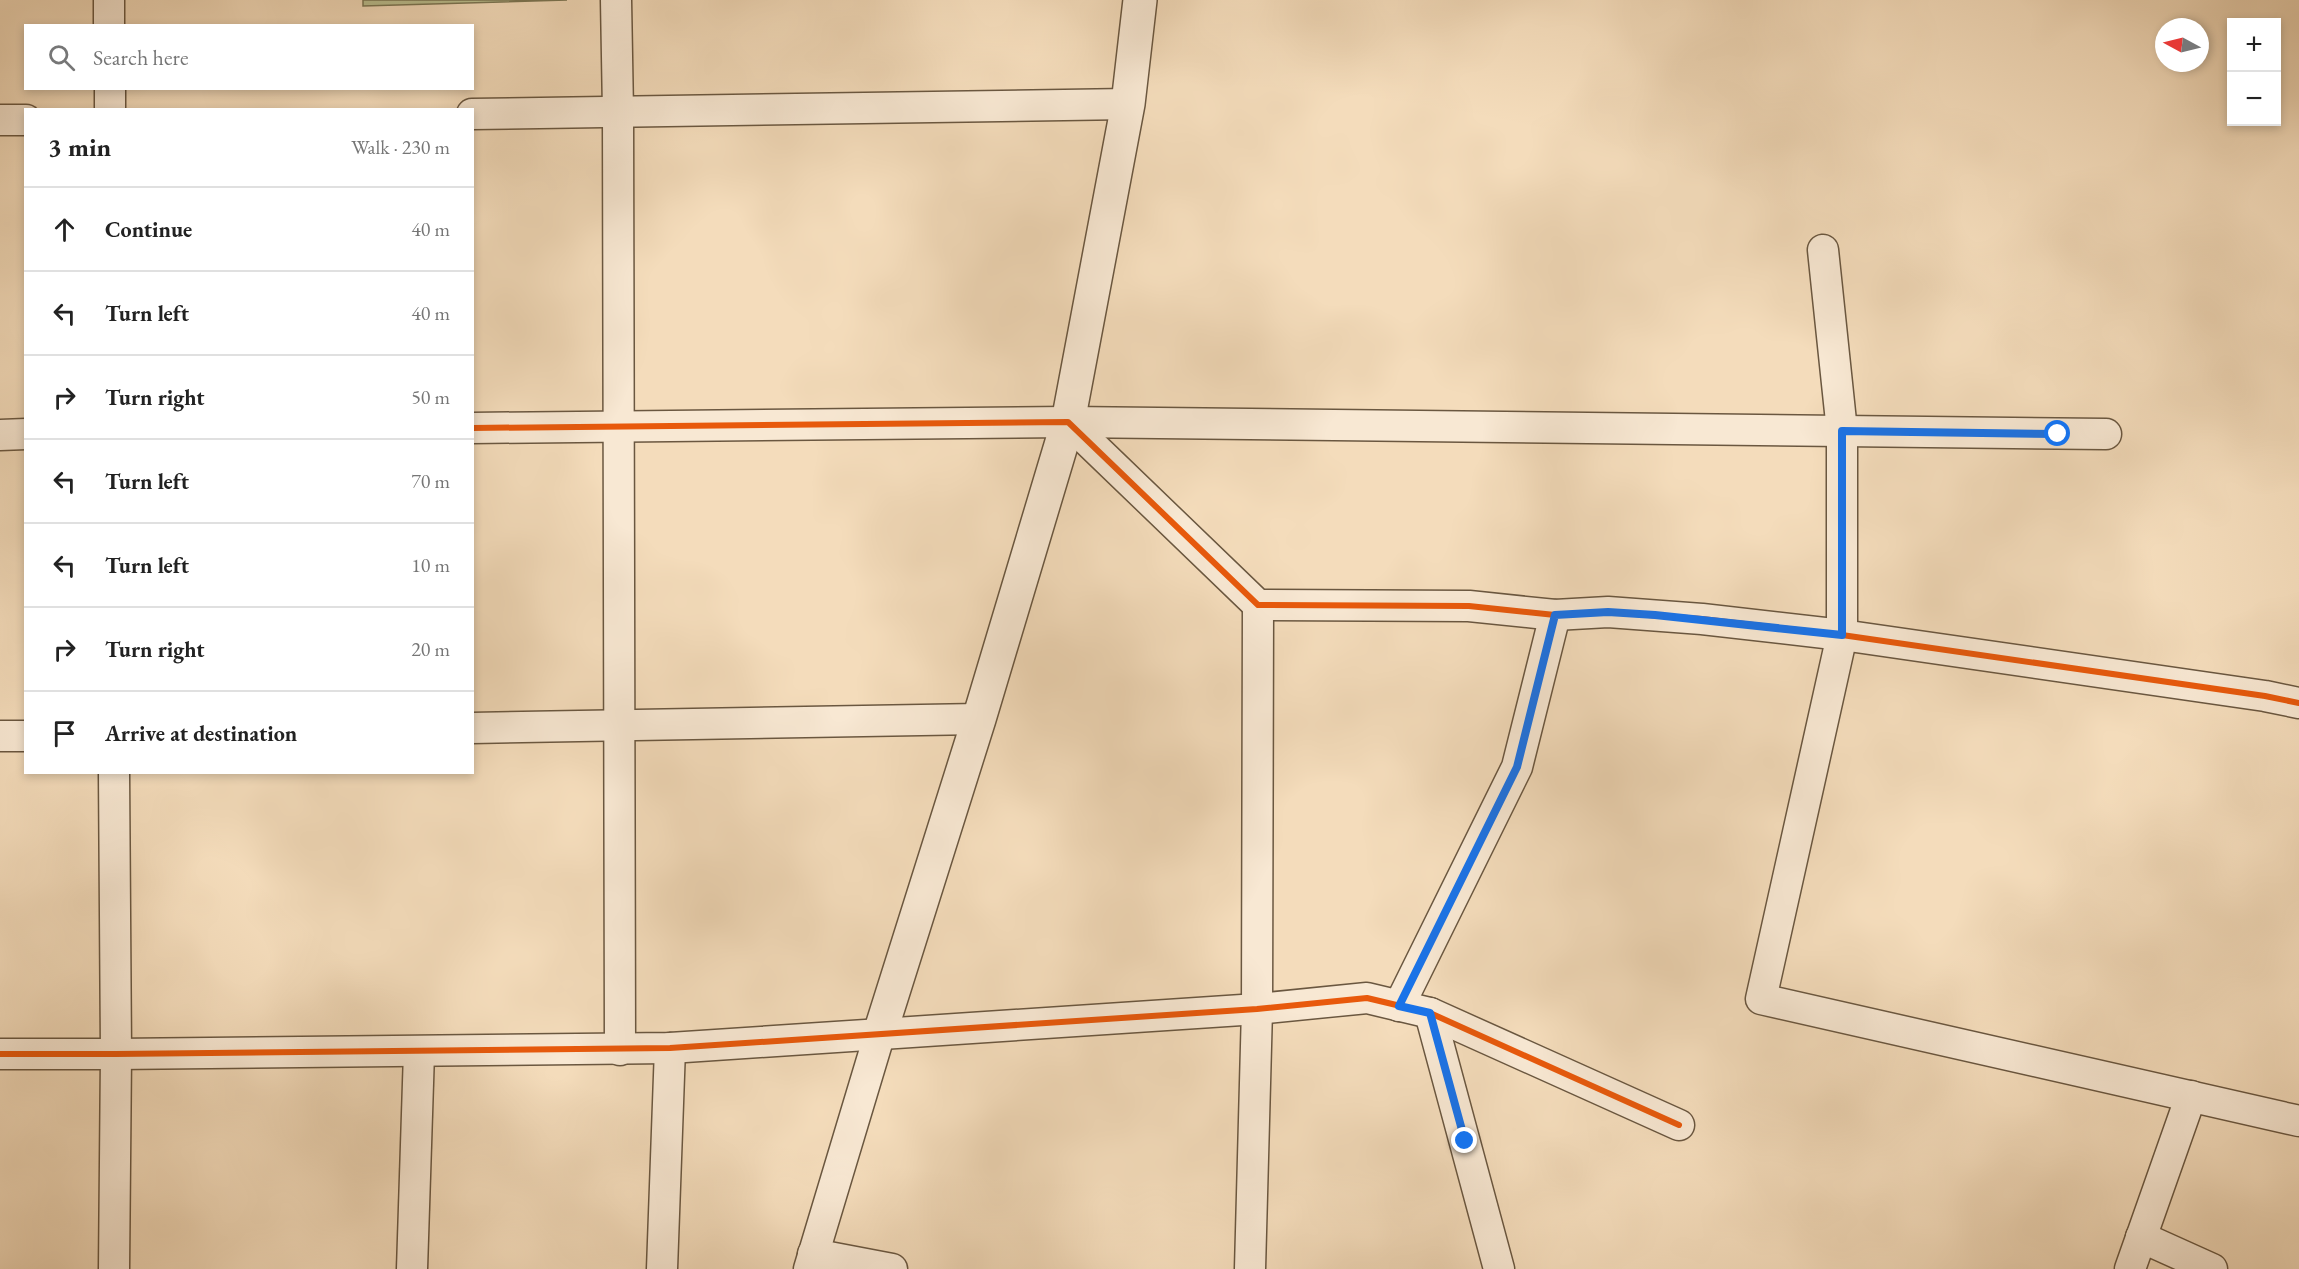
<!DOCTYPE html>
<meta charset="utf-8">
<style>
body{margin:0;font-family:"EB Garamond",serif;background:#f6f6f6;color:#222}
.controls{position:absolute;right:18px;top:18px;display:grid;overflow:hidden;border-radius:0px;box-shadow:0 3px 9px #0003}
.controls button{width:54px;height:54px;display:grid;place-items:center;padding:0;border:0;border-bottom:2px solid #e0e0e0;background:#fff;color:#222;font:30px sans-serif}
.compass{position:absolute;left:2155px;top:18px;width:54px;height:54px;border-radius:50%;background:#fff;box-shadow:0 3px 9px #0003;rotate:277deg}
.stop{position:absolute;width:18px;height:18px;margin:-14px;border:4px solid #1a73e8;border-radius:50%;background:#fff}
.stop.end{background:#1a73e8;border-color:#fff;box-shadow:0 2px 6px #0008}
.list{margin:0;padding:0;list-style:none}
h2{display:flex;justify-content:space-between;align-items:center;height:78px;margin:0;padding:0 24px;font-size:26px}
h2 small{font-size:20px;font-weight:400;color:#767676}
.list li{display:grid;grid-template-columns:39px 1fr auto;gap:18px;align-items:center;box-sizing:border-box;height:84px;padding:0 24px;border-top:2px solid #e0e0e0}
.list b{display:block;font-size:22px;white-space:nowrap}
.list em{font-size:20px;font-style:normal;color:#767676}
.icon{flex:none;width:33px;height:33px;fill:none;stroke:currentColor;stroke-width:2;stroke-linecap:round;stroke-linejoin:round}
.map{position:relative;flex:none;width:2299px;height:1269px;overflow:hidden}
.search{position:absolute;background:#fff;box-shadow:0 3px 9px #0003;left:24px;top:24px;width:450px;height:66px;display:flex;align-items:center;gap:15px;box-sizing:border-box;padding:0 21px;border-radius:0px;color:#767676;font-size:22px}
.panel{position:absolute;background:#fff;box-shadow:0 3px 9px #0003;left:24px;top:108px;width:450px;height:666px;border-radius:0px}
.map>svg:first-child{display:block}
.green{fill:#bac091;stroke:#7b7654;stroke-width:1.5}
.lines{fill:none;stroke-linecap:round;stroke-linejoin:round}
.minor-casing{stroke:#6a5740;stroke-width:33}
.tertiary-casing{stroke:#6a5740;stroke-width:36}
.minor{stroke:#f8e8d3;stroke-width:30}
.tertiary{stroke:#f8e8d3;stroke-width:33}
.cycleway-casing{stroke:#f8e8d3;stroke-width:10}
.cycleway{stroke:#e8590c;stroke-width:6}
.route{stroke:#1a73e8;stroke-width:8}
</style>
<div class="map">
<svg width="2299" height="1269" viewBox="0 0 2299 1269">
<rect width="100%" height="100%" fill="#f4dcbb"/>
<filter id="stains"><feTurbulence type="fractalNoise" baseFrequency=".00333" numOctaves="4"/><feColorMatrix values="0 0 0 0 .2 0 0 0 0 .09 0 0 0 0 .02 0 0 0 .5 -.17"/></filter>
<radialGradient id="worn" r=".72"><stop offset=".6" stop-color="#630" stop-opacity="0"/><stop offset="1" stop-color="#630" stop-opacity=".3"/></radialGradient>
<path class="green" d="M363,0H567L363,6Z"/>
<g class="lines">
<g class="minor-casing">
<g id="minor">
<path d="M109,0V26"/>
<path d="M616,0L618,112L620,1050"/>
<path d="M110,88V110"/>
<path d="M472,114L1128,104"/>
<path d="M0,120H26"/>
<path d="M1823,250L1842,431V635L1761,999L2299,1121"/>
<path d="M1068,422L2106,434"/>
<path d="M472,428L1068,422L1258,605L1469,606L1555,615L1608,612L1702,619L1842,635L2265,696L2299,703"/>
<path d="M0,435L26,434"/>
<path d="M472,728L979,719"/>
<path d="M0,736H26"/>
<path d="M1399,1006L1517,767L1555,615"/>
<path d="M1430,1013L1499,1269"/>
<path d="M0,1054H116L670,1048L1257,1009L1367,998L1430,1013L1679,1125"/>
<path d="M2141,1237L2212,1269"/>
<path d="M813,1254L892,1269"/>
<path d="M114,1269L116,1054L114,772"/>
<path d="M412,1269L419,1052"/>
<path d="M662,1269L670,1048"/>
<path d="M809,1269L880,1033"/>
<path d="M1250,1269L1257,1009L1258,605"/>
<path d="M2130,1269L2191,1096"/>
</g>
</g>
<g class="tertiary-casing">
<path id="tertiary" d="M880,1033L979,719L1068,422L1128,104L1140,0"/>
</g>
<use href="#minor" class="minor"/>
<use href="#tertiary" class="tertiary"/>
<g class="cycleway-casing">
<g id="cycleway">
<path d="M472,428L1068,422L1258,605L1469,606L1555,615L1608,612L1702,619L1842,635L2265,696L2299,703"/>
<path d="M0,1054H116L670,1048L1257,1009L1367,998L1430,1013L1679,1125"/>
</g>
</g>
<use href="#cycleway" class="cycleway"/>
</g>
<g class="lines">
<path class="route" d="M1465,1141L1430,1013L1399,1006L1517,767L1555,615L1608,612L1655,615L1842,635V431L2058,434"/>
</g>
<rect width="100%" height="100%" filter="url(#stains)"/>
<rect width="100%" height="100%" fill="url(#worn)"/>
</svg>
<div class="controls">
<button>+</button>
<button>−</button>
</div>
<svg class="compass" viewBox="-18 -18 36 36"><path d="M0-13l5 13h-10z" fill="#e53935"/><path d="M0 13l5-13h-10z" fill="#767676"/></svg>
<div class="stop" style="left:2058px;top:434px"></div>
<div class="stop end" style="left:1465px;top:1141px"></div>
<div class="search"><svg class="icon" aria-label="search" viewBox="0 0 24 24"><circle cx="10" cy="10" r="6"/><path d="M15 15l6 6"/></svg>Search here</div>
<section class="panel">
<h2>3 min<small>Walk · 230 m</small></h2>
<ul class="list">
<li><svg class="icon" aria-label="ahead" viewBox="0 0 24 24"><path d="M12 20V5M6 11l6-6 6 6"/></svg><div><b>Continue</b></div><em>40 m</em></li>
<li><svg class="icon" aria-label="left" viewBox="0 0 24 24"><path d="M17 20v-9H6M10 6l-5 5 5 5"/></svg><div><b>Turn left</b></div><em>40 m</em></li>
<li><svg class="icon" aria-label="right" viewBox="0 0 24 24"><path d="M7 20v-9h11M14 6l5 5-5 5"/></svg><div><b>Turn right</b></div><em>50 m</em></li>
<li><svg class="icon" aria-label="left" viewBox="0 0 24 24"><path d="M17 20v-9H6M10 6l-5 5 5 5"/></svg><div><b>Turn left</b></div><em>70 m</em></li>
<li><svg class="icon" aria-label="left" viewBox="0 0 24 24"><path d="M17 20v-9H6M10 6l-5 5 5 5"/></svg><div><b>Turn left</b></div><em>10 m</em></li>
<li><svg class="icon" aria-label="right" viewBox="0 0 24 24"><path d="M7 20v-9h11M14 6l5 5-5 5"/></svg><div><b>Turn right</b></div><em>20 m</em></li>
<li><svg class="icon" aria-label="arrive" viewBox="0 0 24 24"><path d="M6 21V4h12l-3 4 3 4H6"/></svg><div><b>Arrive at destination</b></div></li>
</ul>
</section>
</div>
